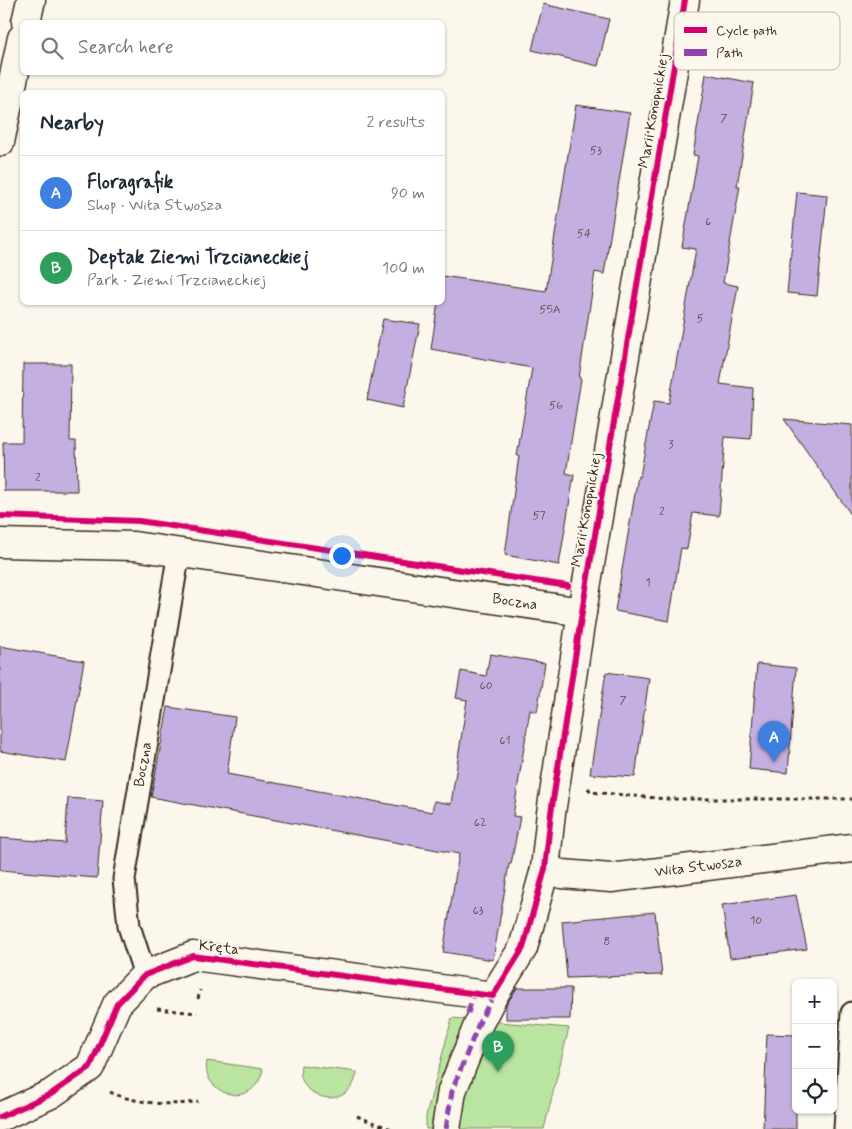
<!DOCTYPE html>
<meta charset="utf-8">
<style>
body{margin:0;font-family:Mynerve,sans-serif;background:#f6f6f7;color:#1f2937}
.controls{position:absolute;right:15px;bottom:15px;display:grid;overflow:hidden;border-radius:8px;box-shadow:0 1px 4px #0004}
.controls button{width:45px;height:45px;display:grid;place-items:center;padding:0;border:0;border-bottom:1px solid #e0e1e3;background:#fff;color:#1f2937;font:25px sans-serif}
.you{position:absolute;left:341px;top:555px;width:18px;height:18px;margin:-12px;border:4px solid #fff;border-radius:50%;background:#1a73e8;box-shadow:0 0 0 8px #1a73e833}
.badge{display:grid;place-items:center;width:32px;height:32px;border-radius:50%;background:#1f6fb2;color:#fff;font-size:16px;font-weight:700}
.pin{position:absolute;translate:-50% -41px;filter:drop-shadow(0 1px 2px #0008)}
.pin::after{content:'';position:absolute;top:26px;width:18px;height:15px;background:inherit;clip-path:polygon(0 0,100% 0,50% 100%)}
.list{margin:0;padding:0;list-style:none}
h2{display:flex;justify-content:space-between;align-items:center;height:65px;margin:0;padding:0 20px;font-size:21px}
h2 small{font-size:16px;font-weight:400;color:#747a83}
.list li{display:grid;grid-template-columns:32px 1fr auto;gap:15px;align-items:center;box-sizing:border-box;height:75px;padding:0 20px;border-top:1px solid #e0e1e3}
.list b{display:block;font-size:19px;white-space:nowrap}
.list p{margin:0;font-size:16px;white-space:nowrap;color:#747a83}
.list em{font-size:16px;font-style:normal;color:#747a83}
.icon{flex:none;width:28px;height:28px;fill:none;stroke:currentColor;stroke-width:2;stroke-linecap:round;stroke-linejoin:round}
.map{position:relative;flex:none;width:852px;height:1129px;overflow:hidden}
.search{position:absolute;background:#fff;box-shadow:0 1px 4px #0004;left:20px;top:20px;width:425px;height:55px;display:flex;align-items:center;gap:12px;box-sizing:border-box;padding:0 18px;border-radius:8px;color:#747a83;font-size:19px}
.panel{position:absolute;background:#fff;box-shadow:0 1px 4px #0004;left:20px;top:90px;width:425px;height:215px;border-radius:8px}
.map>svg:first-child{display:block}
.green{fill:#bae5a1;stroke:#7a8860}
.building{fill:#c4b0e0;stroke:#3b2a1e}
.lines{fill:none;stroke-linecap:round;stroke-linejoin:round}
.service-casing{stroke:#3b2a1e;stroke-width:25}
.pedestrian-casing{stroke:#3b2a1e;stroke-width:31}
.minor-casing{stroke:#3b2a1e;stroke-width:31}
.path{stroke:#3b2a1e;stroke-width:3;stroke-dasharray:4 4;stroke-linecap:butt}
.service{stroke:#fbf7ec;stroke-width:21}
.pedestrian{stroke:#fbf7ec;stroke-width:28}
.minor{stroke:#fbf7ec;stroke-width:28}
.quiet{stroke:#8e44ad;stroke-width:5;stroke-dasharray:10 5;stroke-linecap:butt}
.cycleway-casing{stroke:#fbf7ec;stroke-width:9}
.cycleway{stroke:#d6006c;stroke-width:6}
.labels{text-anchor:middle;dominant-baseline:central;stroke-width:4;stroke-linejoin:round;paint-order:stroke}
.number-label{font-size:12px;fill:#5d4c4e}
.street-label{font-size:15px;fill:#3b2a1e;stroke:#fbf7ec}
.key{fill:#fbf7ec;stroke:#c1baae;stroke-width:1}
.key-label{font-size:14px;fill:#3b2a1e}
</style>
<div class="map">
<svg width="852" height="1129" viewBox="0 0 852 1129">
<rect width="100%" height="100%" fill="#fbf7ec"/>
<filter id="ink" filterUnits="userSpaceOnUse"><feTurbulence type="fractalNoise" baseFrequency=".02" numOctaves="2"/><feDisplacementMap in="SourceGraphic" scale="10" xChannelSelector="R" yChannelSelector="G"/><feConvolveMatrix kernelMatrix="1 2 1 2 8 2 1 2 1" color-interpolation-filters="sRGB"/></filter>
<g filter="url(#ink)">
<g class="green">
<path d="M452,1018L569,1028L544,1129H426V1116Z"/>
<path d="M207,1061L263,1069C254,1113 200,1094 207,1061Z"/>
<path d="M301,1065L357,1072C351,1114 294,1100 301,1065Z"/>
</g>
<g class="building">
<path d="M543,4L609,19L598,66L532,50Z"/>
<path d="M706,74L754,83L737,186H740L723,283L738,286L720,384L753,388L751,439L725,437L719,516L693,513L687,549L681,548L669,621L615,611L638,476H640L654,401L669,403L696,249L682,247L698,156L693,155Z"/>
<path d="M576,105L630,113L604,274L595,272L579,378L581,379L566,473L574,475L559,565L505,555L519,456H517L532,368L431,349L438,302H442V276L546,291Z"/>
<path d="M797,192L827,195L817,296L787,293Z"/>
<path d="M383,319L420,324L403,408L367,400Z"/>
<path d="M23,364H71L70,441H76L77,491H4L3,442H22Z"/>
<path d="M784,419L852,425V516Z"/>
<path d="M0,646L84,661L66,762L0,751Z"/>
<path d="M490,654L545,663L537,712L530,710L513,816L520,817L511,864H509L493,960L443,952L459,854L151,797L168,707L235,717L227,774L432,812L434,801L451,804L467,700L456,698L461,671L486,676Z"/>
<path d="M757,664L796,668L788,773L749,769Z"/>
<path d="M606,672L649,678L635,777L590,774Z"/>
<path d="M68,798L103,801L97,878L0,870V838L65,843Z"/>
<path d="M796,895L807,949L730,958L722,905Z"/>
<path d="M655,912L662,975L567,978L562,921Z"/>
<path d="M517,988H571L570,1019H506V1005Z"/>
<path d="M767,1034L796,1035V1129H763Z"/>
</g>
<g class="lines">
<g class="service-casing">
<g id="service">
<path id="s1" d="M145,975L129,926L124,879L179,552"/>
<path d="M845,1129L852,1013"/>
</g>
</g>
<g class="pedestrian-casing">
<path id="pedestrian" d="M446,1129L452,1091L479,1023L493,996"/>
</g>
<g class="minor-casing">
<g id="minor">
<path d="M26,22L31,0"/>
<path d="M0,142L22,38"/>
<path id="s2" d="M0,543L134,546L582,612"/>
<path id="s3" d="M545,869L562,874L611,878L852,848"/>
<path d="M0,1117L51,1094L90,1067L117,1004L145,975L193,956L493,996L523,948L545,869L551,813L582,612L685,0"/>
</g>
</g>
<g class="path">
<path d="M588,788L591,792L667,799H852"/>
<path d="M198,999L200,990"/>
<path d="M157,1009L197,1013"/>
<path d="M110,1092C132,1103 175,1107 198,1101"/>
<path d="M357,1116L371,1122L392,1129"/>
</g>
<use href="#service" class="service"/>
<use href="#pedestrian" class="pedestrian"/>
<use href="#minor" class="minor"/>
<g class="quiet">
<path d="M468,1013L473,994"/>
<path d="M446,1129L452,1091L479,1023L493,996"/>
</g>
<g class="cycleway-casing">
<g id="cycleway">
<path d="M0,516L139,521L568,586"/>
<path d="M0,1117L51,1094L90,1067L117,1004L145,975L193,956L493,996L523,948L545,869L551,813L582,612L685,0"/>
</g>
</g>
<use href="#cycleway" class="cycleway"/>
</g>
</g>
<g class="labels">
<g class="number-label">
<text x="724" y="119">7</text>
<text x="596" y="151">53</text>
<text x="708" y="222">6</text>
<text x="584" y="234">54</text>
<text x="550" y="310">55A</text>
<text x="700" y="319">5</text>
<text x="556" y="406">56</text>
<text x="671" y="445">3</text>
<text x="38" y="478">2</text>
<text x="662" y="512">2</text>
<text x="539" y="516">57</text>
<text x="648" y="583">1</text>
<text x="486" y="686">60</text>
<text x="623" y="701">7</text>
<text x="505" y="741">61</text>
<text x="480" y="823">62</text>
<text x="478" y="911">63</text>
<text x="756" y="921">10</text>
<text x="607" y="942">8</text>
</g>
<g class="street-label">
<text transform="translate(654 111) rotate(-80)">Marii Konopnickiej</text>
<text transform="translate(587 510) rotate(-80)">Marii Konopnickiej</text>
<text stroke="none"><textPath href="#s2" startOffset="519">Boczna</textPath></text>
<text stroke="none"><textPath href="#s1" startOffset="215">Boczna</textPath></text>
<text stroke="none"><textPath href="#s3" startOffset="155">Wita Stwosza</textPath></text>
<text transform="translate(219 948) rotate(6)">Kręta</text>
</g>
</g>
<rect x="674" y="12" width="166" height="58" rx="8" class="key"/>
<rect x="684" y="27" width="23" height="6" fill="#d6006c"/>
<rect x="684" y="49" width="23" height="7" fill="#8e44ad"/>
<g class="key-label">
<text x="716" y="35">Cycle path</text>
<text x="716" y="57">Path</text>
</g>
</svg>
<div class="controls">
<button>+</button>
<button>−</button>
<button><svg class="icon" aria-label="locate" viewBox="0 0 24 24"><circle cx="12" cy="12" r="6"/><path d="M12 2v4M12 18v4M2 12h4M18 12h4"/></svg></button>
</div>
<div class="you"></div>
<div class="pin badge" style="left:774px;top:762px;background:#3f7fe0">A</div>
<div class="pin badge" style="left:498px;top:1072px;background:#2e9e5b">B</div>
<div class="search"><svg class="icon" aria-label="search" viewBox="0 0 24 24"><circle cx="10" cy="10" r="6"/><path d="M15 15l6 6"/></svg>Search here</div>
<section class="panel">
<h2>Nearby<small>2 results</small></h2>
<ul class="list">
<li><span class="badge" style="background:#3f7fe0">A</span><div><b>Floragrafik</b><p>Shop · Wita Stwosza</p></div><em>90 m</em></li>
<li><span class="badge" style="background:#2e9e5b">B</span><div><b>Deptak Ziemi Trzcianeckiej</b><p>Park · Ziemi Trzcianeckiej</p></div><em>100 m</em></li>
</ul>
</section>
</div>
